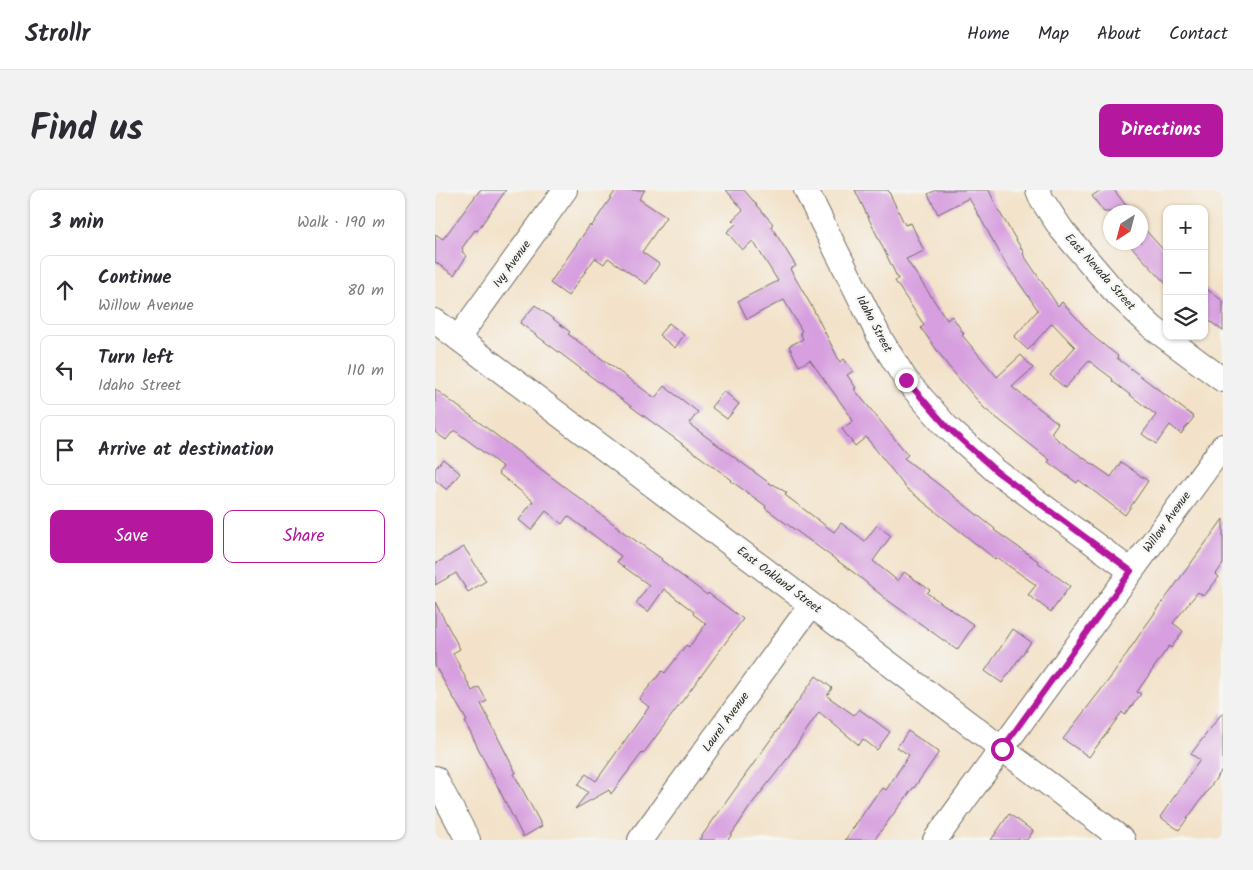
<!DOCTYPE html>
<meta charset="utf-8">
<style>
body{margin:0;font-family:Kalam,sans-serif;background:#f2f2f3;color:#2b2b33}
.controls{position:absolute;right:15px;top:15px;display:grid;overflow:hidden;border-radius:10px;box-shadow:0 1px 4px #0004}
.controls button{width:45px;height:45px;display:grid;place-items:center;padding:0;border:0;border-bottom:1px solid #e1e1e2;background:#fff;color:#2b2b33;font:25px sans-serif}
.compass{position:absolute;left:668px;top:15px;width:45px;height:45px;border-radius:50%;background:#fff;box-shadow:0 1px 4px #0004;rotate:216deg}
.stop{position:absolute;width:15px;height:15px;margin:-11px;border:4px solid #b5179e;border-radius:50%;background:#fff}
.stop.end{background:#b5179e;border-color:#fff;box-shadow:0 1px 5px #0008}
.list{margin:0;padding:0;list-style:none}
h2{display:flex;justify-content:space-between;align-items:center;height:65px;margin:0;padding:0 20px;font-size:21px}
h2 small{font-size:16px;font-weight:400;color:#7c7c81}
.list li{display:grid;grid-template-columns:32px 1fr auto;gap:15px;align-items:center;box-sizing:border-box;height:70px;margin:0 10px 10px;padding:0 10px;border:1px solid #e1e1e2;border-radius:10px}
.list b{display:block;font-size:19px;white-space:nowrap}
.list p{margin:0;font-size:16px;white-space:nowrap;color:#7c7c81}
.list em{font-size:16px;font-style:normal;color:#7c7c81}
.actions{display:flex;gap:10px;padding:15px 20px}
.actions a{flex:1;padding:11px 0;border:1px solid #b5179e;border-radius:10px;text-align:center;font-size:18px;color:#b5179e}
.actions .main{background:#b5179e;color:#fff}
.icon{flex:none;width:28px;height:28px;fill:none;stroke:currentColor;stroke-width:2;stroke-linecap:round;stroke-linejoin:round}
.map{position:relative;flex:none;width:788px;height:650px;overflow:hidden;border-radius:10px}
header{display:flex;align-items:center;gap:30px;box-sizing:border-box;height:70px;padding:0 25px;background:#fff;border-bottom:1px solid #e1e1e2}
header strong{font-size:24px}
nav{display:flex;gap:28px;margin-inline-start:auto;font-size:18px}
.intro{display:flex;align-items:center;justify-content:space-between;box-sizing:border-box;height:120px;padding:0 30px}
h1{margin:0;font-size:35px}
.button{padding:12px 22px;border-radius:10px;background:#b5179e;color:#fff;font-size:18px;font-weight:700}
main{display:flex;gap:30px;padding:0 30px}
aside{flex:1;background:#fff;border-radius:10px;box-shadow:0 1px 4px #0004}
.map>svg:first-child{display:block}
.building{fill:#d79fdf}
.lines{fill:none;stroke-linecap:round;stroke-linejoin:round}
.minor-casing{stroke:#716b62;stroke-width:26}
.minor{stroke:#fff;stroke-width:24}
.route{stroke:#b5179e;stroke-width:6}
.labels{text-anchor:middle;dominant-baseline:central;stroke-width:4.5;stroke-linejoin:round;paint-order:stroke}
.street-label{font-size:12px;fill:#2b2b2b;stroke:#f6f6f2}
</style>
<header>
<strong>Strollr</strong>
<nav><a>Home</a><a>Map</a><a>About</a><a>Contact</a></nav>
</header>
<div class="intro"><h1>Find us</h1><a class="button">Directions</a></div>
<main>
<aside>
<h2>3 min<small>Walk · 190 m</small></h2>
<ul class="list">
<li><svg class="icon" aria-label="ahead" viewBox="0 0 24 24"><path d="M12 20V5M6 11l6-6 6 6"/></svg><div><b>Continue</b><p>Willow Avenue</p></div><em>80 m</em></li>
<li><svg class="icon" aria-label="left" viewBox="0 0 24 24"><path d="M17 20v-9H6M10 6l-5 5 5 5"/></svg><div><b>Turn left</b><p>Idaho Street</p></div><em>110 m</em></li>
<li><svg class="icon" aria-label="arrive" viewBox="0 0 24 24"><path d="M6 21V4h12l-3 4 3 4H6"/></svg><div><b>Arrive at destination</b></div></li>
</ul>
<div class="actions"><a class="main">Save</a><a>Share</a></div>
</aside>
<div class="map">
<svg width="788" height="650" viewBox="0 0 788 650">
<rect width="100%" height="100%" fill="#f6f6f2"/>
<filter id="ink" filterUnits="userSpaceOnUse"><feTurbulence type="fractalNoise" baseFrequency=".02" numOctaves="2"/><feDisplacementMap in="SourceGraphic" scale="10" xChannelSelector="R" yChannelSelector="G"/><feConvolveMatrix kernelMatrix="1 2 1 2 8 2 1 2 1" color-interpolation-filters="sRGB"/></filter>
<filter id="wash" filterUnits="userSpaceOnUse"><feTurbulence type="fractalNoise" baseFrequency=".0096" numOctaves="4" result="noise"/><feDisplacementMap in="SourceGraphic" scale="20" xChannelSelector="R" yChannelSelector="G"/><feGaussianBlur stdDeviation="1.12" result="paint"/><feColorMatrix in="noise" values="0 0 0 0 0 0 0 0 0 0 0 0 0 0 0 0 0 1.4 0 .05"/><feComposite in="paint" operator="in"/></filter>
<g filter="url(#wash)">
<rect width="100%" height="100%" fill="#f3e2c9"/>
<g id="blocks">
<g class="building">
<path d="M45,0H71L42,41L40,40L27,58L28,60L27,62L32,66L19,85L0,72V44L8,49Z"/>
<path d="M181,0H210L204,9L231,27L207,62L224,74L211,94L173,68L169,74L160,68L133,106L115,93L155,35L156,37Z"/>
<path d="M291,0H309L338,34L336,36L361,76L355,79L377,117L405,172L409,169L418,181L412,185L421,198L419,199L473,265L469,268L516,304L560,339L559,340L603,371L602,372L635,396L616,422L593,405L601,395L561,367L560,369L471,298L431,247L420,256L407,239L418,231L414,224L375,170L364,176L354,156L368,149L365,142L367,141L349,110L312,129L303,111L343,91L318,51L307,60L292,42L301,34L297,30L308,20Z"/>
<path d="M420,0H453L470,35L476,33L489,61L471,69L512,130L517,126L529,144L527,145L562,187L586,165L598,178L577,197L623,233L616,243L623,250L676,287L686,272L713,291L690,325L644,290L642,293L613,272L615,270L549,218L514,177L486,138L489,135L460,91L463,89Z"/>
<path d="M501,0H554L562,18L589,63L588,64L623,116L627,112L660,148L683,166L682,168L759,227L746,244L735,235L721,254L707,244L721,225L677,191L678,189L654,171L630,198L615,185L640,157L617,133L593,160L579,147L603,120L571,74L534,8L503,24L493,4Z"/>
<path d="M666,0H679L696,22H669L657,6Z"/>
<path d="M706,35L732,64V95L692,52H706Z"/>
<path d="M769,97L788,111V141L769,127Z"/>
<path d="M100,115L135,142L133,144L220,208L229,196L263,222L254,234L337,295L338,294L352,303L350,305L399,342L406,333L430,351L442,335L456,346L438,371L463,391L469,382L495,400L492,403L539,435L522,460L451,409L422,385L330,318L331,316L296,291L297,290L202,221L85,133Z"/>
<path d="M234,133L249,145L240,158L224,145Z"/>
<path d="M0,199L184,338V339L227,369L226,370L272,405L273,403L308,429L208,564L207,563L176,604L174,600L140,619L153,602L143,595L151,584L161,591L214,517L204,509L227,481L230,483L251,455L254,457L271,434L258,424L259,422L229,399L213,422L201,413L214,395L182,372L186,366L133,326L127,334L111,321L96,340L84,330L98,311L63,283L68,277L19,240L11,250L0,242Z"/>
<path d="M289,201L304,214L292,229L276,217Z"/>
<path d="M8,269L25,283L12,300L0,290V279Z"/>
<path d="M788,329V374L781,384L784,387L769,406L763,402L738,433L748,441L736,458L734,456L702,502L706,504L690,525L687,522L654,567L628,549L679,483L709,438Z"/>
<path d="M29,357L51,391L33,402L21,383L0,395V374Z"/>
<path d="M0,412L25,459L18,463L37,501L44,497L52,511L46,514L81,583L79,584L107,636L88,647L30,532L32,531L0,476Z"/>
<path d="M578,439L596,452L567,493L550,481Z"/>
<path d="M381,486L397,498L392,506L419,525L424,519L455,542L442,560L428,549L424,555L384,522L349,573L316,615L293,650H264Z"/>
<path d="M788,522V579L744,640L725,627L765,570L756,564Z"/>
<path d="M473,541L504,562L479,598H478L439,650H410L441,605L442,606L448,598L451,600L474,565L462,557Z"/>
<path d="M574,624L598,641L592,650H556Z"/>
</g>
</g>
</g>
<g filter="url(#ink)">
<use href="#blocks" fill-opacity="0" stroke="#716b62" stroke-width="1"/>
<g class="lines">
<g class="minor-casing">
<g id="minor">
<path d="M371,0L445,148L471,190L512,237L561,281L696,381"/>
<path d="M603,0L607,10L627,40L679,101L718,138L788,190"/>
<path d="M0,131L688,650"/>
<path d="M23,148L130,0"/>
<path d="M0,588L33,650"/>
<path d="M205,650L376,415"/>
<path d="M500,650L788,256"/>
</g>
</g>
<use href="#minor" class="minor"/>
</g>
</g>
<g class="lines" filter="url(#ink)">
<path class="route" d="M471,190L512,237L561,281L696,381L567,559"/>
</g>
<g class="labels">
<g class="street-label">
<text transform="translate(77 74) rotate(-54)">Ivy Avenue</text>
<text transform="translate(665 82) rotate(48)">East Nevada Street</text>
<text transform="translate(439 134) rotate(62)">Idaho Street</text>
<text transform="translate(732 332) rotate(-54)">Willow Avenue</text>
<text transform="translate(344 390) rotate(37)">East Oakland Street</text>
<text transform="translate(291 532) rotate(-54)">Laurel Avenue</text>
</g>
</g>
</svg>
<div class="controls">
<button>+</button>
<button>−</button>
<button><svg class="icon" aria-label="layers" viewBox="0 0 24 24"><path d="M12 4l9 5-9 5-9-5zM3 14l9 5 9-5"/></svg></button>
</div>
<svg class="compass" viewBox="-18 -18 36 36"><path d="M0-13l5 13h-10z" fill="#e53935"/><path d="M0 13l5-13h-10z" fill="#7c7c81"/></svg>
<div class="stop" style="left:567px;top:559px"></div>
<div class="stop end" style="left:471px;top:190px"></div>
</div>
</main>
